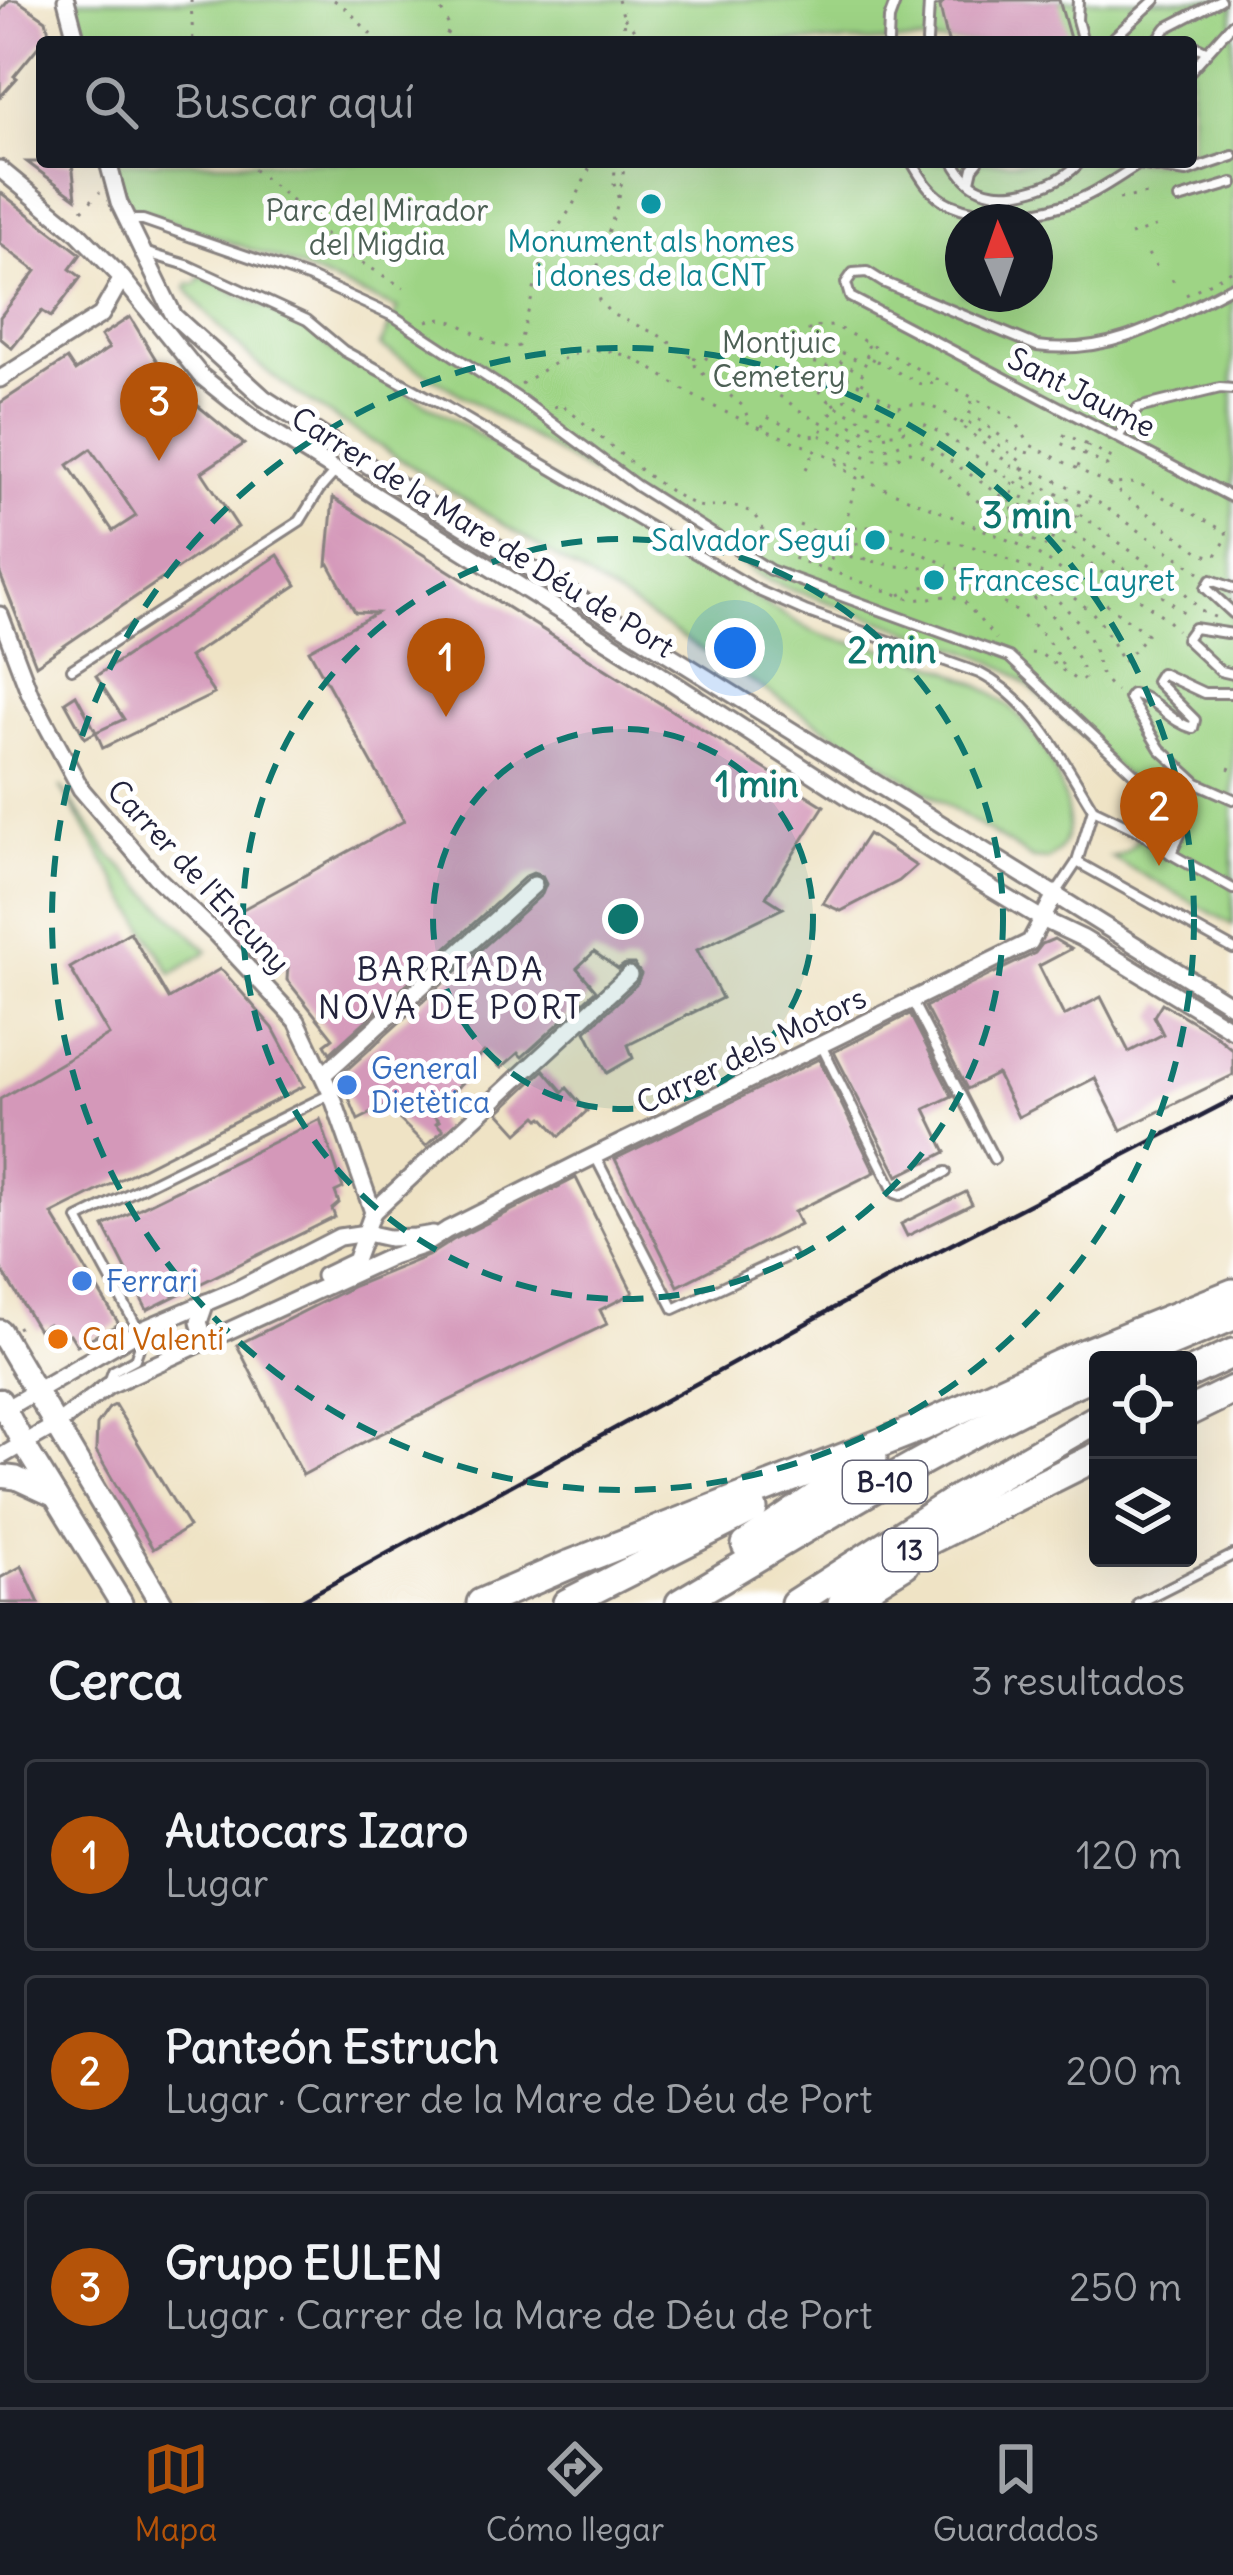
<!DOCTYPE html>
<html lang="es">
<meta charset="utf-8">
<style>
body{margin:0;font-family:Delius,sans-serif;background:#242831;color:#f1f3f6}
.controls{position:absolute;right:36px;bottom:36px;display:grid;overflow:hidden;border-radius:12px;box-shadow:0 12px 48px #0002}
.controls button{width:108px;height:108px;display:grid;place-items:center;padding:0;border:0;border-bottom:3px solid #363941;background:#171b24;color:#f1f3f6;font:60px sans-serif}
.compass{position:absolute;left:945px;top:204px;width:108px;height:108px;border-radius:50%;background:#171b24;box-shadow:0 12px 48px #0002;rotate:358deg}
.you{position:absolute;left:735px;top:648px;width:42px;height:42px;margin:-30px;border:9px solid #fff;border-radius:50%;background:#1a73e8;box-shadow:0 0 0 18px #1a73e833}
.badge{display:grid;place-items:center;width:78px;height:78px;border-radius:50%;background:#b45309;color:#fff;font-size:39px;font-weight:700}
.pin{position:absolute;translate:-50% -99px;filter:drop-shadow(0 3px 6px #0008)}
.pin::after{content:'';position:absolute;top:63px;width:42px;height:36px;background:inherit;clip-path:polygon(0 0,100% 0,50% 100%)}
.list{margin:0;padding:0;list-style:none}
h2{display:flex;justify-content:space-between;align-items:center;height:156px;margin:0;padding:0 48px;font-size:51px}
h2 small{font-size:39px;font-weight:400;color:#9ea1a6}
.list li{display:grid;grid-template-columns:78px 1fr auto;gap:36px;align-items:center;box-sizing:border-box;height:192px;margin:0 24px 24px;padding:0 24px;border:3px solid #363941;border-radius:12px}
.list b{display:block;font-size:45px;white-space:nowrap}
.list p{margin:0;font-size:39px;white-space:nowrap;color:#9ea1a6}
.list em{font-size:39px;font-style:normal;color:#9ea1a6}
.icon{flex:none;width:66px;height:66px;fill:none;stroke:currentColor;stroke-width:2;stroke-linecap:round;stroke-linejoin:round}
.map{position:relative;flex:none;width:1233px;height:1603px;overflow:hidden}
.search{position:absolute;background:#171b24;box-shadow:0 12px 48px #0002;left:36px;right:36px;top:36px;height:132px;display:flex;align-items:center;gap:30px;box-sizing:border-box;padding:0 42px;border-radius:12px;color:#9ea1a6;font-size:45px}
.sheet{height:804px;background:#171b24}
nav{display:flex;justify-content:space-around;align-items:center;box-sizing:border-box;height:168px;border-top:3px solid #363941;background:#171b24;font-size:33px;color:#9ea1a6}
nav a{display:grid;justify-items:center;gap:6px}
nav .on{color:#b45309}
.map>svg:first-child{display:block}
.green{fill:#9ed485;stroke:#607b60;stroke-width:3;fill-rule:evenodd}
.building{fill:#d498b9;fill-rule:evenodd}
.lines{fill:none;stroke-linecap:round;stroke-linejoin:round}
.lane-casing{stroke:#888280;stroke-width:14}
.street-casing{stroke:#888280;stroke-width:21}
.secondary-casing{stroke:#888280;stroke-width:27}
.highway-casing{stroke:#888280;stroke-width:33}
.path{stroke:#888280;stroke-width:3;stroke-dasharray:3 9;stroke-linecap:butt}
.lane{stroke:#fff;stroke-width:8}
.street{stroke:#fff;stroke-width:15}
.secondary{stroke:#fff;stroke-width:21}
.highway{stroke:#fff;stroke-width:27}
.rail{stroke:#22223b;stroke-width:4.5}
.ring{fill:none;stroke:#0f766e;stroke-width:6;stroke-dasharray:21 15}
.culture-dot{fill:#0f9aa8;stroke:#fff;stroke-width:4.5}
.shop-dot{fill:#3f7fe0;stroke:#fff;stroke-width:4.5}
.food-dot{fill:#e8710a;stroke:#fff;stroke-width:4.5}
.labels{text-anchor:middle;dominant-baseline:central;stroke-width:10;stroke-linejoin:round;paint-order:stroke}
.shield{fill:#fff;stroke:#646476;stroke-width:3}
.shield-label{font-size:27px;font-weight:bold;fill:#22223b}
.park-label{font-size:30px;fill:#4d6055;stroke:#fff}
.culture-label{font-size:30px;fill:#0d838f;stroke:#fff}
.street-label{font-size:30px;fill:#22223b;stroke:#fff}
.shop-label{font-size:30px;fill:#366cbe;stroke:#fff;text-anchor:start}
.food-label{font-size:30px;fill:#c56008;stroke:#fff;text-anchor:start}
.neighbourhood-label{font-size:33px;letter-spacing:3px;fill:#22223b;stroke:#fff}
.centre{fill:#0f766e;stroke:#fff;stroke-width:6}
.ring-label{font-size:36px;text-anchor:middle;font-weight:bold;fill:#0f766e;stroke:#fff;stroke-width:10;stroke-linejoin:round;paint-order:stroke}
</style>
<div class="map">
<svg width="1233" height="1603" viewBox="0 0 1233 1603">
<rect width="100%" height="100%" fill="#fff"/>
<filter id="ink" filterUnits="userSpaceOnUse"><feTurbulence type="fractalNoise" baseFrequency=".00833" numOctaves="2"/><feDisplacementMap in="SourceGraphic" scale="24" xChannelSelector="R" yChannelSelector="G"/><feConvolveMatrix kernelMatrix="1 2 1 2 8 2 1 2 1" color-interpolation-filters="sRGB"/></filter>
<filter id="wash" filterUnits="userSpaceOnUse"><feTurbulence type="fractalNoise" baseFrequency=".004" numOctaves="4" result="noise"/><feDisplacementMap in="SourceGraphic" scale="48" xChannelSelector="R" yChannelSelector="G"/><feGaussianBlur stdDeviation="2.7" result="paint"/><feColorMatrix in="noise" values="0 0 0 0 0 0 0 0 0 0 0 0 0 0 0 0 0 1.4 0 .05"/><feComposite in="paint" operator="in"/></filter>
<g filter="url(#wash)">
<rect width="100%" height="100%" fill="#efe3c5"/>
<g class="green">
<path d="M66,0H1233V925L1111,857C1137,854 1144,824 1154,802L1033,690L1010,671L980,656L769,581L380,346L398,309L286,262L119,203L108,162H1191V42H77ZM963,222H1035V294H963Z"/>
<path d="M200,276L306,327L334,352L456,421L585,500L812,631C838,643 866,643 894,651C975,675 1038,707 1063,794C1071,820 1072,845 1047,860L1033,859L300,396C255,366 219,330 186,288L189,283L193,285L198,282Z"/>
<path d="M60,786L110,855L208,951L172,974Z"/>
</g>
<g id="blocks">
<g class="building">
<path d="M9,0H17L46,20L50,37L42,42L14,76L17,78L0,97V11Z"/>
<path d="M945,0H1059L1071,42H948L940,7Z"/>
<path d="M27,162H72L76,198L43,174Z"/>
<path d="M0,192L81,254L70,269L81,277L51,317L42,311L12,348L0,338V317L36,271L0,244Z"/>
<path d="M130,317L158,363L179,390L244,444L202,472L238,527L36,665L0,574V403L67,359L75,371L109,348L101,336ZM91,449L136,516L113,531L68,465Z"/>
<path d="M333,498L824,806L766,897L783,908L697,950L722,998L628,1045L633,1058L607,1073L586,1031L637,984L641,974L634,964H625L618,969L594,952L577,968L596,990L522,1057L518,1053L501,1068L484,1052L460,1074L466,1080L433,1108L436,1111L432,1114L439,1121L436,1123L443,1130L426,1146L386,1106L358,1120L340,1076L542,894L546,884L542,876L533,873L526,876L330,1053L325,1044L333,1038L287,980L288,966L275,969L223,920L404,821L309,650L376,613L355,612L329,564L327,565Z"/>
<path d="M278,555L297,585L189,657L214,694L103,748L96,732L85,738L65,702L76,695L96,732L124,719L96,676Z"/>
<path d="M868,834L916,866L899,881L841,911L823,903Z"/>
<path d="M130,932L169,999L220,969L224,972L273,1028L304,1086L52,1214L119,1324L77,1345L70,1334L58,1341L48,1324L38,1330L0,1267V1099L109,1035L70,968Z"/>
<path d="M1054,939L1071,949L1039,966L1064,1016L1101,997L1129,1052L1163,1034L1154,1016L1162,1003L1214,1034L1233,1050V1075L1121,1130L1095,1078L1018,1117L997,1074L967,1089L925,1007L1035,953L1042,944Z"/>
<path d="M910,1014L952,1096L925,1109L946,1152L898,1176L834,1052Z"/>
<path d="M819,1059L875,1172L794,1212L800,1224L678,1286L615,1159Z"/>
<path d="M544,1070L563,1092L567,1088L587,1111L560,1136L543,1117L540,1119L537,1116L518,1133L499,1112Z"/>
<path d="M320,1119L343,1188L335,1192L339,1203L332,1209L335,1217L147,1310L104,1226Z"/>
<path d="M576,1178L633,1293L600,1310L607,1324L364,1442L303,1475L237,1345L354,1286L428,1256L453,1240Z"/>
<path d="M966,1192L972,1204L907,1236L901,1224Z"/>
<path d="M115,1405L189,1527L153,1549L96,1451L97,1425L109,1408Z"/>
<path d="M22,1566L39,1603H0V1578Z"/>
</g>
</g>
</g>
<g filter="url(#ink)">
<use href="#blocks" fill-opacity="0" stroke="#888280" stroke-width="3"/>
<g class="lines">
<g class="lane-casing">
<g id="lane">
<path d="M1078,0L1077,20L1083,42"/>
<path d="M888,42L889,19L896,0"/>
<path d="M927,42L929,3L937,0"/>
<path d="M1109,42L1155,0"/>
<path d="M1156,42L1166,28L1220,0"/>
<path d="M1191,44L1206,51"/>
<path d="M1191,70L1233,23"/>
<path d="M912,162C921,178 932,196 950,204C984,219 1029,216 1063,205C1091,197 1115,179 1139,164"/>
<path d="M954,162C960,173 968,184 981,189C1011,201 1060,185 1080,162"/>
<path d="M1139,164L1186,172L1233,156"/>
<path d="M970,181L973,168L978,162"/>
<path d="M1179,199L1233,183"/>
<path d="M128,220H143L310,278L395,317L523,401L637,486L770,570L1009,657L1186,822L1171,854"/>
<path d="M147,253L187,265L307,320L344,351L446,407L759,591L805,611L979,673C1033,700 1062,759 1093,809L1077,862L1057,892"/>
<path d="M1233,286C1168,319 1114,356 1037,346L883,282L867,272L853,273L846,283L850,297L1233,498"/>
<path d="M1118,437L1138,408L1220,388L1233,389"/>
<path d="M1233,588L1211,580L1206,588L1233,613"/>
<path d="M1233,634L1194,628L1186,639L1220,671L1233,674"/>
<path d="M72,669L300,521L319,490L334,473"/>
<path d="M1233,693H1204L1161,673L1156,681L1195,720L1193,728C1169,722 1156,697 1132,694L1129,698L1160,749L1197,783L1233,799"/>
<path d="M1093,809L1141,832L1171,854L1233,889"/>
<path d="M1077,862L1233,949"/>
<path d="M912,1001L994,1159"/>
<path d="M822,1047L895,1193L901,1195L946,1172"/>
<path d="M596,1158L674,1309L790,1255"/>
<path d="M108,1385L113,1371L135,1359L140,1345L139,1331L78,1219L330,1094"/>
<path d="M1138,1603L1233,1555"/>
</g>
</g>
<g class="street-casing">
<g id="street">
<path d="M66,0L77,42"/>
<path d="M108,162L119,203L174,316L264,398L436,509L1233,1006"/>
<path d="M0,169L78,233L122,278L201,376L261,424L627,653L964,872L1042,919L1082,938L1233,1030"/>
<path d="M0,379L101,315L122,278"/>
<path d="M0,615L30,694L81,789L155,876L216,934L297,1021L331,1093L373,1212L355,1261L324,1276"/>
<path d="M323,1075L534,885"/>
<path d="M373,1212L629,975"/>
<path d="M205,1341L199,1322L206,1302"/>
<path d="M0,1412L139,1331L238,1289L339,1237L366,1233L389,1238L415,1237L433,1234"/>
<path d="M0,1457L56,1425L108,1386L392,1256L422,1246L447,1230L584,1161L1030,942L1056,893"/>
</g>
</g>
<g class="secondary-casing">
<g id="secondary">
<path d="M0,1331L161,1603"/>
<path d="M0,1400L24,1445L121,1603"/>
<path d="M0,1476L16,1478L55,1496"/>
</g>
</g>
<g class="highway-casing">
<g id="highway">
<path d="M1128,1360L1233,1316"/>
<path d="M1188,1374L1233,1353"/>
<path d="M1188,1412L1233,1390"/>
<path d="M746,1545L873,1458"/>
<path d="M882,1564L1098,1456"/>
<path d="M481,1603L571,1564L922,1427L1070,1359L1233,1293"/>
<path d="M567,1603L753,1509"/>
<path d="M680,1603C817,1522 952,1437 1098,1373"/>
<path d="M795,1603L955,1500L1098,1418"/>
<path d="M842,1603L905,1564"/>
</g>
</g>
<g class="path">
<path d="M191,0L193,42"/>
<path d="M334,0L348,10L378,42"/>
<path d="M436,0L450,28L443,42"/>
<path d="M618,0L624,18L622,42"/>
<path d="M624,18L637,33L636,42"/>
<path d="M244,162L288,197L339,249L404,288"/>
<path d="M609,162L615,168L614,184L619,200L600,257L594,283L599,300L611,314L657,334L693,358L696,368L743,406L748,418"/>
<path d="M619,198L625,162"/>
<path d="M1119,199L1152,193"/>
<path d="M82,210L100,192"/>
<path d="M1130,235L1164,224"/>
<path d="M1148,254L1159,270"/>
<path d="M1172,279L1177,287"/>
<path d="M1186,295L1233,270"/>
<path d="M427,321C463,310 484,354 519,346L546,245L572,207L591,165L598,162"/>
<path d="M869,345L864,354L920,384L939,383"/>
<path d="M693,358L704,357L783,398L806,415L879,449C894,450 905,438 920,440L1006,499L1065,526L1188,615"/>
<path d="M873,358L869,366L825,344L809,341V327L834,326L870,344L1014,419L1030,445L1108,484L1138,483L1226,532L1227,538L1215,557L1202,554L1108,484"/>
<path d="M811,382L833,405L889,433H898L922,423L946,436L1013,481L1078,513L1178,585L1201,611L1221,620"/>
<path d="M521,384C542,371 570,350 596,350C638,350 667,383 703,401C755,428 810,447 863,470L867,481L1020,545L1050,562L1147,634L1123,663L1104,627L1092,612L1043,574"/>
<path d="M862,384L866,376C844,364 822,348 796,353L797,359L825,365L899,407L908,404L927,405L944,412L1012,466L1033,470L1089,496L1199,572"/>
<path d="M972,401L968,411L971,414L1022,452L1027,454L1029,446"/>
<path d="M554,407L561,404C598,434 654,487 696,505C712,512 727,498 750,512C762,519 763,530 766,543L779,553L913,600L947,596L962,599L996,639"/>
<path d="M961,424L964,419L1023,463L1021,476L1084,507L1089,496"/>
<path d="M762,427L767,417L809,436L820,435L824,426"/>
<path d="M820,435L873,460H890L910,452L924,456L980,503L1074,550L1090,564L1163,616L1177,630"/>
<path d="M887,435L879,437L835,417L830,413L833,405L846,399L898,422L904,428"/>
<path d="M1084,454L1107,466L1112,458L1088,446L1092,439"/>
<path d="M836,463L857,478L846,521L847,527H892L982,549L1043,574L1032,594"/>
<path d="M1078,467L1084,454L1060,443L1065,434L1087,445"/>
<path d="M806,469L813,454"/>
<path d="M1013,482L1009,491L1074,520L1077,515"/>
<path d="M1005,501L1004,505L1061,533L1064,527"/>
<path d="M990,510L987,519L1056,551L1059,546"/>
<path d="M799,525L840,542L871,545"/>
<path d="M865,560L873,544C900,544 924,553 948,566"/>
<path d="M827,571L833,553L896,566L970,569L992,575L1016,586L1031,595L1053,617L1081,664L1084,678L1081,681L1076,680L1042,655L1025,652"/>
<path d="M1054,584L1048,591C1063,606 1079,619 1089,638C1102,663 1092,671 1116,691"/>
<path d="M900,595C960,564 1041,612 1064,669"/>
<path d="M1228,768L1233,770"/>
<path d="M17,1328L27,1323"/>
</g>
<use href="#lane" class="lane"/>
<use href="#street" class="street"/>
<use href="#secondary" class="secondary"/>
<use href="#highway" class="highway"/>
<path class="rail" d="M297,1603L925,1258L1233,1099"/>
</g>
</g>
<circle cx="623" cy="919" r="190" fill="#0f766e" fill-opacity=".12"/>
<g class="ring">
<circle cx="623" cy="919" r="190"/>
<circle cx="623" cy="919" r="380"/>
<circle cx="623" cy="919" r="571"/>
</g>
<g class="culture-dot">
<circle cx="651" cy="204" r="12"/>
<circle cx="875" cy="540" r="12"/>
<circle cx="934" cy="580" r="12"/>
</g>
<g class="shop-dot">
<circle cx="347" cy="1085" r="12"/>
<circle cx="82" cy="1281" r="12"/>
</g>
<circle class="food-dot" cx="58" cy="1339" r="12"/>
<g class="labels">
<g class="shield">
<rect x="843" y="1461" width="84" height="42" rx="9"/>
<rect x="883" y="1529" width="54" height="42" rx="9"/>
</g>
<g class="shield-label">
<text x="885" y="1482">B-10</text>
<text x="910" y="1550">13</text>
</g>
<g class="park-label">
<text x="377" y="210">Parc del Mirador<tspan x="377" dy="34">del Migdia</tspan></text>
<text x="779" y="342">Montjuic<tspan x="779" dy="34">Cemetery</tspan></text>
</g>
<g class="culture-label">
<text x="651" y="241">Monument als homes<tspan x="651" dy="34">i dones de la CNT</tspan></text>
<text x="851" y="540" text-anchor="end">Salvador Seguí</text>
<text x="958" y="580" text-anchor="start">Francesc Layret</text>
</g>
<g class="street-label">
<text transform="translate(1082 392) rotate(27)">Sant Jaume</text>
<text transform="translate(483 532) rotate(32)">Carrer de la Mare de Déu de Port</text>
<text transform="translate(199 876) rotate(47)">Carrer de l'Encuny</text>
<text transform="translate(751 1050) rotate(-26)">Carrer dels Motors</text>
</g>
<g class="shop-label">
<text x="371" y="1068">General<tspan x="371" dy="34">Dietètica</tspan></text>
<text x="106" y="1281">Ferrari</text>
</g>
<g class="food-label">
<text x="82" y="1339">Cal Valentí</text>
</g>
<g class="neighbourhood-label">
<text x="451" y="969">BARRIADA<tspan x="451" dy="38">NOVA DE PORT</tspan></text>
</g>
</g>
<circle cx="623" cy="919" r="18" class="centre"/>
<g class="ring-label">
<text x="1027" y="528">3 min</text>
<text x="892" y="663">2 min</text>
<text x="757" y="797">1 min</text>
</g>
</svg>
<div class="controls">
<button><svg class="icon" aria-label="locate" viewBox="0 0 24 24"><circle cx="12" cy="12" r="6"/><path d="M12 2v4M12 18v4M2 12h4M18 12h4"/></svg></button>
<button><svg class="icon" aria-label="layers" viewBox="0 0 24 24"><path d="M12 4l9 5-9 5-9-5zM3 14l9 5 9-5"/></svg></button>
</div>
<svg class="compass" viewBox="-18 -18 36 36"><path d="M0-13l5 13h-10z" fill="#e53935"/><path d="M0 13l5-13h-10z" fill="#9ea1a6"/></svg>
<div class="you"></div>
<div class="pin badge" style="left:446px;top:717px">1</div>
<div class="pin badge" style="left:1159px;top:866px">2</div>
<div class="pin badge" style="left:159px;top:461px">3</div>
<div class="search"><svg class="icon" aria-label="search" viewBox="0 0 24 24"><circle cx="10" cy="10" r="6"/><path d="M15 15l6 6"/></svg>Buscar aquí</div>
</div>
<section class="sheet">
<h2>Cerca<small>3 resultados</small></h2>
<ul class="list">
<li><span class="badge">1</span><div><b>Autocars Izaro</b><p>Lugar</p></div><em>120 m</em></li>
<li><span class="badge">2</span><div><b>Panteón Estruch</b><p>Lugar · Carrer de la Mare de Déu de Port</p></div><em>200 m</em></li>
<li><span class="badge">3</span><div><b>Grupo EULEN</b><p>Lugar · Carrer de la Mare de Déu de Port</p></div><em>250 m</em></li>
</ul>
</section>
<nav>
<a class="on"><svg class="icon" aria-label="map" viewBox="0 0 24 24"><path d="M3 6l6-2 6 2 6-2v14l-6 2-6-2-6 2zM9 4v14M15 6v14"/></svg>Mapa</a>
<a><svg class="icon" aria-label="directions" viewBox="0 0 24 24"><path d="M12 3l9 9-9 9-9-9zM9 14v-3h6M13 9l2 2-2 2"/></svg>Cómo llegar</a>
<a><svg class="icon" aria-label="saved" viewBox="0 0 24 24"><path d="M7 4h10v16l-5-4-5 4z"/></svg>Guardados</a>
</nav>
